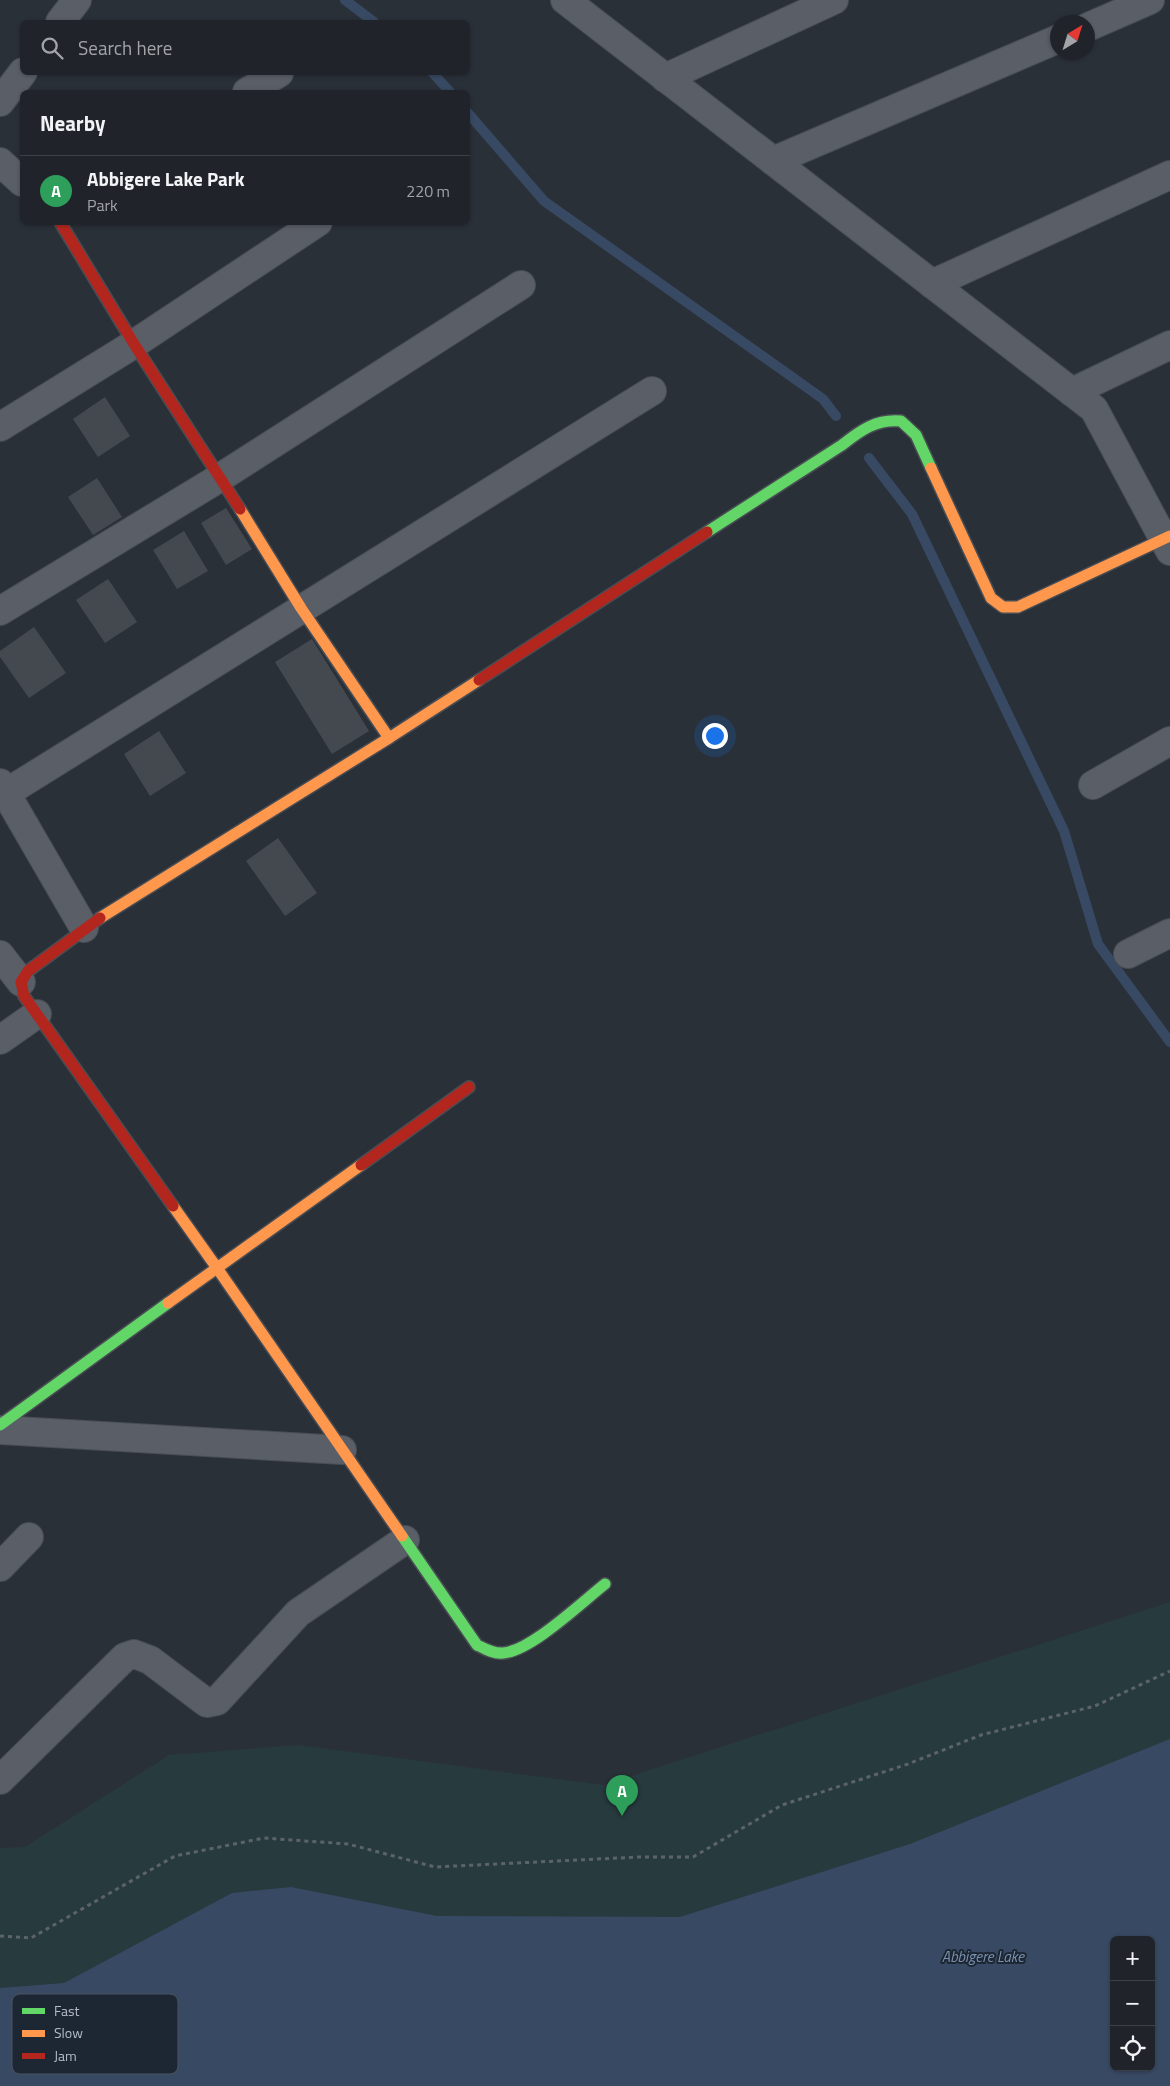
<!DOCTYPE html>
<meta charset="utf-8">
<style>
body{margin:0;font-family:"Titillium Web",sans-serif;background:#282c32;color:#f1f3f6}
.controls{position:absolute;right:15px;bottom:15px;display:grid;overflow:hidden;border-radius:8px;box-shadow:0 1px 4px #0004}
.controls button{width:45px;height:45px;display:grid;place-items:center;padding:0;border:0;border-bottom:1px solid #3d4147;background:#20242a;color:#f1f3f6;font:25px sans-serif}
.compass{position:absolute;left:1050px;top:15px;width:45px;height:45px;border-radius:50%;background:#20242a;box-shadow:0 1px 4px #0004;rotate:38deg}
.you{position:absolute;left:714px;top:735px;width:18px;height:18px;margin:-12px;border:4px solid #fff;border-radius:50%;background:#1a73e8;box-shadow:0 0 0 8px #1a73e833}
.badge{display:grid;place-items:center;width:32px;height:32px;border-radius:50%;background:#ea580c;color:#fff;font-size:16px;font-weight:700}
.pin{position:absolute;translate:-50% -41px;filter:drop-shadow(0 1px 2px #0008)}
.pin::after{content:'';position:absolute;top:26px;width:18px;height:15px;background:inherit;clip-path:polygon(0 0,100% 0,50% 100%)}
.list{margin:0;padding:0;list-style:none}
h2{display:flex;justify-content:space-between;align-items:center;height:65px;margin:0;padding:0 20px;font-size:21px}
h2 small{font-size:16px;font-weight:400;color:#a2a4a8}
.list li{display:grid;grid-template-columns:32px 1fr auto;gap:15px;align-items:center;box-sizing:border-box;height:70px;padding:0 20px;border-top:1px solid #3d4147}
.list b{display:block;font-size:19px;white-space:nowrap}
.list p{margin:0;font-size:16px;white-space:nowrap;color:#a2a4a8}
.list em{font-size:16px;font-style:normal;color:#a2a4a8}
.icon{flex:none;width:28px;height:28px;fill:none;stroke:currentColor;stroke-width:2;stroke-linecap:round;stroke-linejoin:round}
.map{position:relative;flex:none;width:1170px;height:2086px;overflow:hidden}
.search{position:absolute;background:#20242a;box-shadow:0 1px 4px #0004;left:20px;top:20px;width:450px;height:55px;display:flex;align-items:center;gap:12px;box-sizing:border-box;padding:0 18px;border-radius:8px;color:#a2a4a8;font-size:19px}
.panel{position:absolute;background:#20242a;box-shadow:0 1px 4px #0004;left:20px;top:90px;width:450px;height:135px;border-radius:8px}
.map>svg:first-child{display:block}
.green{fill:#273a3e;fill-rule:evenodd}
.water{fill:#384963;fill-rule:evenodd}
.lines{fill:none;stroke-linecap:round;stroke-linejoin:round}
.stream{stroke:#384963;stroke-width:10}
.building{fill:#444950}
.street-casing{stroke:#484c53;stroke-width:30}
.fast-casing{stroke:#484c53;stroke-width:14}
.slow-casing{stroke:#484c53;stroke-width:14}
.jam-casing{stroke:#484c53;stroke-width:14}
.path{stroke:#5d636a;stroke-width:3;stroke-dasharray:4 4;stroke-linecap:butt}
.street{stroke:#5a5e66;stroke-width:28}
.fast{stroke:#63d668;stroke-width:11}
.slow{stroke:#ff974d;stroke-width:11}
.jam{stroke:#b3261e;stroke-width:11}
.labels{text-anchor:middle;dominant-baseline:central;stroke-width:4;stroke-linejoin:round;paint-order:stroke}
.water-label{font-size:15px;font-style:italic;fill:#7c92b1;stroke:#1d2633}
.key{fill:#1d2633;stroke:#4a5360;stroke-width:1}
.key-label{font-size:14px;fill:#b4bcc9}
</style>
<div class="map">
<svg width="1170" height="2086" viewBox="0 0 1170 2086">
<rect width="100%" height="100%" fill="#2a3038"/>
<path class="green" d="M1170,1602V2086H0V1848L25,1847L169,1755L298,1745L603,1785ZM1114,1940H1151V2067H1114Z"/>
<path class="water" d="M1170,1739V2086H0V1988L64,1983L232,1893L291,1887L437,1916L680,1917L910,1844ZM1114,1940H1151V2067H1114Z"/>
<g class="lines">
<g class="stream">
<path d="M345,0L374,22"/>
<path d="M432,72L450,92"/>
<path d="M468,113L544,201L823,399L836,416"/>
<path d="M869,458L912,514L1064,831L1098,944L1170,1042"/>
</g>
</g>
<g class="building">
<path d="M105,397L130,436L98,457L73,419Z"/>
<path d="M97,478L122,517L93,535L68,497Z"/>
<path d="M226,508L252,549L226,565L201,523Z"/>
<path d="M184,531L208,571L177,589L153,550Z"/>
<path d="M108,579L137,622L105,643L76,600Z"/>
<path d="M34,627L66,673L29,698L0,657V651Z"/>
<path d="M312,639L369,731L332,754L275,662Z"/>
<path d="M159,731L186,773L150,796L124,754Z"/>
<path d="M278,838L317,893L285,916L246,861Z"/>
</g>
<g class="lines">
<g class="street-casing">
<g id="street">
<path d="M565,0L1094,409L1170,551"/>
<path d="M60,22L77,0"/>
<path d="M1088,27L1150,0"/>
<path d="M665,78L834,0"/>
<path d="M247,92L279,73"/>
<path d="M0,102L23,72"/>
<path d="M773,161L1058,39"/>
<path d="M0,162L22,182"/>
<path d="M932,284L1170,175"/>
<path d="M1072,392L1170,345"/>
<path d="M0,427L134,344L318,222"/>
<path d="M0,611L221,477L521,285"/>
<path d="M0,783L84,928"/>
<path d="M1093,785L1170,741"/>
<path d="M6,793L652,391"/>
<path d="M1128,954L1170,933"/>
<path d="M0,955L21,982"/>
<path d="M0,1040L37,1014"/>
<path d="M0,1430L342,1450"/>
<path d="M0,1567L29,1537"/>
<path d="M0,1780L125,1657L134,1654L150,1660L207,1703L217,1701L298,1613L405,1540"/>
</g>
</g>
<g class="fast-casing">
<g id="fast">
<path d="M707,532L842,445C861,430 876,419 901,421L916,435L931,468"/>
<path d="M0,1425L168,1303"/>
<path d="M402,1536L477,1645C485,1649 494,1654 503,1653C531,1651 582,1602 605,1584"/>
</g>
</g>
<g class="slow-casing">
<g id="slow">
<path d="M931,468L991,598L1003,607H1018L1170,536"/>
<path d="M240,509L301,608L389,738L479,680"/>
<path d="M100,918L389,738"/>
<path d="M173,1206L217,1268L361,1165"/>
<path d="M168,1303L217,1268L402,1536"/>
</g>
</g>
<g class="jam-casing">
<g id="jam">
<path d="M60,222L134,344L240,509"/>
<path d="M479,680L707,532"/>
<path d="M100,918L28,971L21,982L24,996L173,1206"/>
<path d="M361,1165L469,1087"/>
</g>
</g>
<path class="path" d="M0,1936L31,1938L175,1856L264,1838L348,1844L435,1867L639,1857H693L782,1805L908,1764L981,1735L1095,1706L1170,1671"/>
<use href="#street" class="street"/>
<use href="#fast" class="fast"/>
<use href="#slow" class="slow"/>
<use href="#jam" class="jam"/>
</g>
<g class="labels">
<g class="water-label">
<text x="983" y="1956">Abbigere Lake</text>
</g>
</g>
<rect x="12" y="1994" width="166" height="80" rx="8" class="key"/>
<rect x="22" y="2008" width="23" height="6" fill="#63d668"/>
<rect x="22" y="2030" width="23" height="7" fill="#ff974d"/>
<rect x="22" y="2053" width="23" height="6" fill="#b3261e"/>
<g class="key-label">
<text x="54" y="2016">Fast</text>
<text x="54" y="2038">Slow</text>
<text x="54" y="2061">Jam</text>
</g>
</svg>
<div class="controls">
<button>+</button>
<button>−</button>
<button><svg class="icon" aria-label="locate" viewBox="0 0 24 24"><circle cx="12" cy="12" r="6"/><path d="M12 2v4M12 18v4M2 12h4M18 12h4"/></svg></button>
</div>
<svg class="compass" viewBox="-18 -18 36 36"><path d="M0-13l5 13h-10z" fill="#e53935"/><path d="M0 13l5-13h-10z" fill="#a2a4a8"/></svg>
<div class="you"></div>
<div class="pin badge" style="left:622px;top:1816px;background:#2e9e5b">A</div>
<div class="search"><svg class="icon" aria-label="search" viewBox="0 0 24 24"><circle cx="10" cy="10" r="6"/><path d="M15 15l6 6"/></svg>Search here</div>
<section class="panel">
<h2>Nearby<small></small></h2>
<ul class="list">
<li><span class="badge" style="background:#2e9e5b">A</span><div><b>Abbigere Lake Park</b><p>Park</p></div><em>220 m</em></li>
</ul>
</section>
</div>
